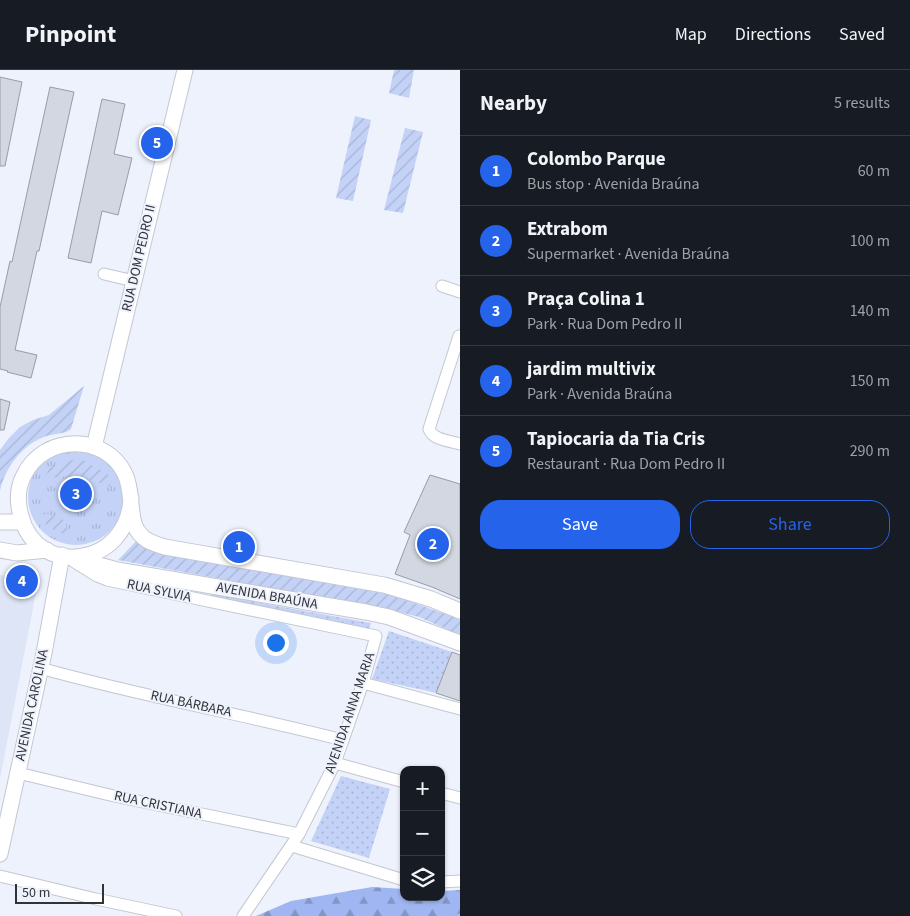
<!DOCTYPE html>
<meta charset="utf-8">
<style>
body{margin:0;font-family:"Source Sans 3",sans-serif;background:#242831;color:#f1f3f6}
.controls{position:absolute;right:15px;bottom:15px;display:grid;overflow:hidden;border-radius:10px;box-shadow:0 1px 4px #0004}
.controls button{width:45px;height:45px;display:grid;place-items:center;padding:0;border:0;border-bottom:1px solid #363941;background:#171b24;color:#f1f3f6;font:25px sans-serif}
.scale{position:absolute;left:15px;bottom:12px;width:89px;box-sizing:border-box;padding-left:5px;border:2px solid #313337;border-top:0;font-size:14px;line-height:18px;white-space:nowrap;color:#313337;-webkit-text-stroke:4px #eef2fd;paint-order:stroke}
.you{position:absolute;left:275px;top:572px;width:18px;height:18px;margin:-12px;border:4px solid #fff;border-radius:50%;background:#1a73e8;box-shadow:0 0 0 8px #1a73e833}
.badge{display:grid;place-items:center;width:32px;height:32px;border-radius:50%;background:#2563eb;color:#fff;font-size:16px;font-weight:700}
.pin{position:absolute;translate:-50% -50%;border:2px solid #fff;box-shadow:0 1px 5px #0006}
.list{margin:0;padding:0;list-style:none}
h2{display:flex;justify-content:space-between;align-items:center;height:65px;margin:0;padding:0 20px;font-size:21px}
h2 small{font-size:16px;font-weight:400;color:#9ea1a6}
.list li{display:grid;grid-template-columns:32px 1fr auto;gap:15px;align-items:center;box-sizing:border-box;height:70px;padding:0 20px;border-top:1px solid #363941}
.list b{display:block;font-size:19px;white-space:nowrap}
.list p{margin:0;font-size:16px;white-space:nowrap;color:#9ea1a6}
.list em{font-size:16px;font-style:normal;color:#9ea1a6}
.actions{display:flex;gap:10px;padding:15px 20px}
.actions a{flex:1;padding:11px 0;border:1px solid #2563eb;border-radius:20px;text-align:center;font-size:18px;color:#2563eb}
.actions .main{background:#2563eb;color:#fff}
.icon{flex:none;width:28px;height:28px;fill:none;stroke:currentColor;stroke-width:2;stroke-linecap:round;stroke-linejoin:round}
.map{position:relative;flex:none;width:460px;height:846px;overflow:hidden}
header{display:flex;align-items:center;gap:30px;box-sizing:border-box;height:70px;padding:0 25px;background:#171b24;border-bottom:1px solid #363941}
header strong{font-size:24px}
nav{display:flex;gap:28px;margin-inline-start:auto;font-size:18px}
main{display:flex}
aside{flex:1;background:#171b24}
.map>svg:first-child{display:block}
.built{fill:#dee5f7}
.grass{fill:url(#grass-dots)}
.forest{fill:url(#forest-firs)}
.park{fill:url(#park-tufts)}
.garden{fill:url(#garden-furrows)}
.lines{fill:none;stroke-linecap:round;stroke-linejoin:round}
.stream{stroke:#a6bdf9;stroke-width:4}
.building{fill:#d2d7e1;stroke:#989ca6}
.street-casing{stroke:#c2c7d1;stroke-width:13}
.secondary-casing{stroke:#c2c7d1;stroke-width:17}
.street{stroke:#fff;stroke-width:11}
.secondary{stroke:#fff;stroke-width:15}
.labels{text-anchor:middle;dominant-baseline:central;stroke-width:4;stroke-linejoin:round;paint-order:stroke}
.street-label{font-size:14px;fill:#313337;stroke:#eef2fd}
</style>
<header>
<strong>Pinpoint</strong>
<nav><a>Map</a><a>Directions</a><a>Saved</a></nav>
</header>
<main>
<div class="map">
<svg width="460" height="846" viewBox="0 0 460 846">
<defs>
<pattern id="grass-dots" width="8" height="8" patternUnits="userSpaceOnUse" patternTransform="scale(1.25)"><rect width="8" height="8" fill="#c3d2f6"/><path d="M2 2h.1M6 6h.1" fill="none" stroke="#a8b5d4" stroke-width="1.8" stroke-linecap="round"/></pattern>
<pattern id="forest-firs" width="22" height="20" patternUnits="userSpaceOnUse" patternTransform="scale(1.25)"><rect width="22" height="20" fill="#9fb6f2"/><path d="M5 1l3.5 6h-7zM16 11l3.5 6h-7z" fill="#8295c5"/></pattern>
<pattern id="park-tufts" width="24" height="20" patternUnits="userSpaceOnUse" patternTransform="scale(1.25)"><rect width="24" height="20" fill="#c3d2f6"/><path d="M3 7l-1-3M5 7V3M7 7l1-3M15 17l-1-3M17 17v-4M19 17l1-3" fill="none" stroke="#a8b5d4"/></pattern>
<pattern id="garden-furrows" width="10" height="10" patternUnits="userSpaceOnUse" patternTransform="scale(1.25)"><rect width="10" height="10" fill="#c3d2f6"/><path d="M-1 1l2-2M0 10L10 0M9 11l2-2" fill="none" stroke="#a8b5d4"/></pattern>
</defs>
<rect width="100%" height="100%" fill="#eef2fd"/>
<path class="built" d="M0,505L38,512L0,709Z"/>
<g class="grass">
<path d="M213,522L261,533L371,553L369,560L210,527Z"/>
<path d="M389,561L452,582L437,623L372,609Z"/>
<path d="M341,706L390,719L369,788L311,771Z"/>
</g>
<path class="forest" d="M372,817L404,819V827H441V821L460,820V846H256L291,831Z"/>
<circle class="park" cx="76" cy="427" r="48"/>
<g class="garden">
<path d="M394,0H414L409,28L389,23Z"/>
<path d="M355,46L371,50L353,131L336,128Z"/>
<path d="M405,58L423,62L403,143L384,140Z"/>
<path d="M84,316L71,359C64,365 53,363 44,367C22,375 5,398 0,421V380L9,368L20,357L33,350L49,345Z"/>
<path d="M79,388L108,404L111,417L80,406L45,408L50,397Z"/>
<path d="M43,442L66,451L67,466L46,456Z"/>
<path d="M137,470L157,482L388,524L460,549V565L419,547L368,534L264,517L118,490Z"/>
</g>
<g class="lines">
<path class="stream" d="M458,846H460"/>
</g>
<g class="building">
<path d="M0,7L22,12L5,96H0Z"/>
<path d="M50,17L74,22L39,181H37L15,280L37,285L31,308L7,302L8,301L0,299V237L10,191L12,192Z"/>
<path d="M102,29L125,34L114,84L132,88L118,145L102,141L91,193L68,188Z"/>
<path d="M0,329L10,332L4,360H0Z"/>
<path d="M430,405L460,414V529L432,517L395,504L410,465L404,462Z"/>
<path d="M452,582L460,585V631L436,623Z"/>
</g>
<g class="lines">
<g class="street-casing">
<g id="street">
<path d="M104,204L134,211"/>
<path d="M442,216L460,222"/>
<path d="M459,266L429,359C433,370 450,371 460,374"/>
<path d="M73,491L97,506L107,510L376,566L363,613L335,693L299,764L243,846"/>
<path d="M40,598C140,626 242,644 343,670"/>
<path d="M363,613L460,639"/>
<path d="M335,693L404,712"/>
<path d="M18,703L114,726L299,764"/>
<path d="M441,723L460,728"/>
<path d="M292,776L404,810"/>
<path d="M0,806L96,829L176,846"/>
<path d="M441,812L460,811"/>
</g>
</g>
<g class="secondary-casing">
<g id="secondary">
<path d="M94,377L185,0"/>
<path d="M131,428C128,497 37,509 21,446C17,432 17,418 24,405C44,364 105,363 125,404C133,421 129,441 135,456C141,470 152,473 165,477L384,515L431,529L460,541"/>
<path d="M0,452H22"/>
<path d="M0,480L17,483L47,480"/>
<path d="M78,489L117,500L366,542L389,547L460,573"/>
<path d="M0,784L44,583L62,485"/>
</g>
</g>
<use href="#street" class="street"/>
<use href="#secondary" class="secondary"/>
</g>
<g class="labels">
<g class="street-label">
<text transform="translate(139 188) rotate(-77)">RUA DOM PEDRO II</text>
<text transform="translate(159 521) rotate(12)">RUA SYLVIA</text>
<text transform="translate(267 526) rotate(10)">AVENIDA BRAÚNA</text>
<text transform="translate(191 634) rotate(12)">RUA BÁRBARA</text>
<text transform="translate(32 635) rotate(-78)">AVENIDA CAROLINA</text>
<text transform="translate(350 643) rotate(-71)">AVENIDA ANNA MARIA</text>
<text transform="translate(158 735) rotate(12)">RUA CRISTIANA</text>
</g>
</g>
</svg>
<div class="controls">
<button>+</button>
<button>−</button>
<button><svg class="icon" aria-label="layers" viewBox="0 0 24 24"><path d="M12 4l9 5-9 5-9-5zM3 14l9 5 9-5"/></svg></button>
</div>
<div class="scale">50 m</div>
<div class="you"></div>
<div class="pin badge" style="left:239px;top:477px">1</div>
<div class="pin badge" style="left:433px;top:474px">2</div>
<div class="pin badge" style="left:76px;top:424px">3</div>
<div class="pin badge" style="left:22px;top:511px">4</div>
<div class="pin badge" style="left:157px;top:73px">5</div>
</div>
<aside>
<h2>Nearby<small>5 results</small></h2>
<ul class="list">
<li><span class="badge">1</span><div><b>Colombo Parque</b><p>Bus stop · Avenida Braúna</p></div><em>60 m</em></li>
<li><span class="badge">2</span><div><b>Extrabom</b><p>Supermarket · Avenida Braúna</p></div><em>100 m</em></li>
<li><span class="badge">3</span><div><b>Praça Colina 1</b><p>Park · Rua Dom Pedro II</p></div><em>140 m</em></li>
<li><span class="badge">4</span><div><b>jardim multivix</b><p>Park · Avenida Braúna</p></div><em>150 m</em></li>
<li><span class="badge">5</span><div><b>Tapiocaria da Tia Cris</b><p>Restaurant · Rua Dom Pedro II</p></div><em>290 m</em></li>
</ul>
<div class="actions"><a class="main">Save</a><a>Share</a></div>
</aside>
</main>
